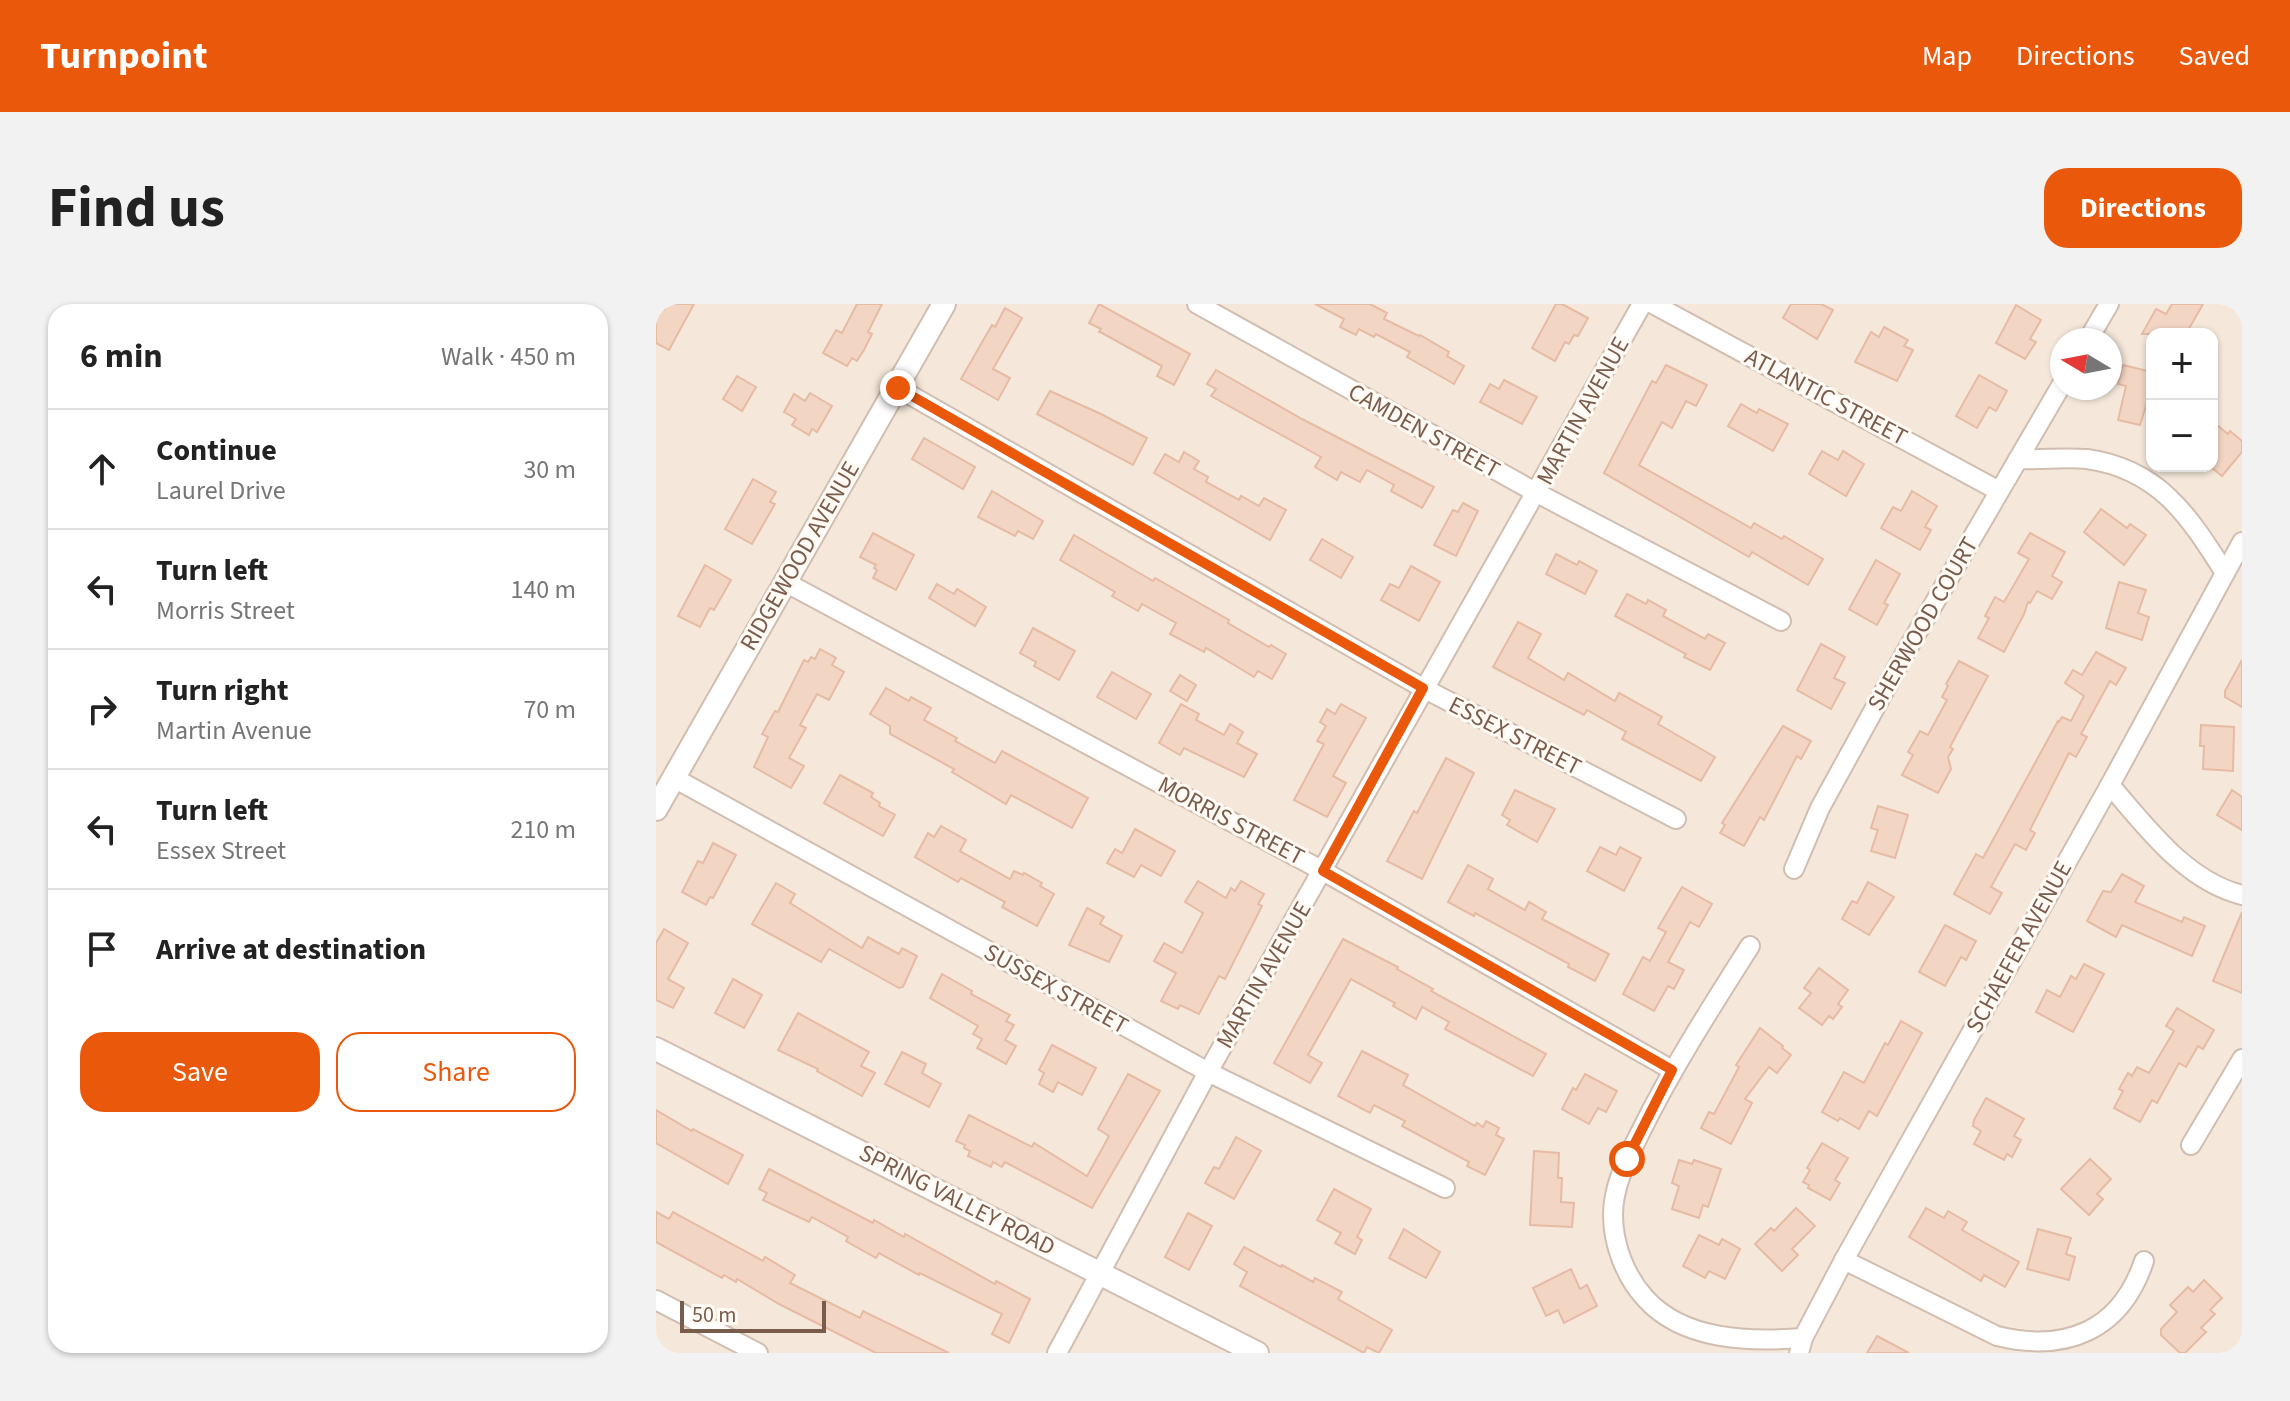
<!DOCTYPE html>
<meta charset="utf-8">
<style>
body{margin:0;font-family:"Source Sans 3",sans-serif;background:#f2f2f2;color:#222}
.controls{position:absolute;right:24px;top:24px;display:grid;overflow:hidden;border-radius:16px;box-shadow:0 2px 6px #0004}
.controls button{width:72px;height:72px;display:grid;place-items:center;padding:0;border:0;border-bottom:2px solid #e0e0e0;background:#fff;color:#222;font:40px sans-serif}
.compass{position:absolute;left:1394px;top:24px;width:72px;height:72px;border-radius:50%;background:#fff;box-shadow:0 2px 6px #0004;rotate:280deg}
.scale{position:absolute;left:24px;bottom:20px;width:146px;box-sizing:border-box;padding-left:8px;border:4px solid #7a5c4d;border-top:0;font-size:22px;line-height:28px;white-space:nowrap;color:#7a5c4d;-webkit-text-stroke:6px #fffaf3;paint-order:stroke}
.stop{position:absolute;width:24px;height:24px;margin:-18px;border:6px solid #ea580c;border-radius:50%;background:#fff}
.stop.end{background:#ea580c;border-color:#fff;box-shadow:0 2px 8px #0008}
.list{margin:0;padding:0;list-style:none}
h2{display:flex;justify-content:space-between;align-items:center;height:104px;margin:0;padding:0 32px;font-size:34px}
h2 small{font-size:26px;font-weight:400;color:#767676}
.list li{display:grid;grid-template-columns:52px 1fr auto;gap:24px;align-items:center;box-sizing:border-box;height:120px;padding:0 32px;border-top:2px solid #e0e0e0}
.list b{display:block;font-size:30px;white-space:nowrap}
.list p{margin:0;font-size:26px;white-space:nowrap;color:#767676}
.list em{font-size:26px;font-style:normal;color:#767676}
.actions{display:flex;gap:16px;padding:24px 32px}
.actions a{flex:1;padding:18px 0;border:2px solid #ea580c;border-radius:24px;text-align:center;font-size:28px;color:#ea580c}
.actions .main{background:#ea580c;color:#fff}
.icon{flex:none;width:44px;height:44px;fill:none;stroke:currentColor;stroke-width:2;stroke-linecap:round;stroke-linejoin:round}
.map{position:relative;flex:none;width:1586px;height:1049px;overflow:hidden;border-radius:24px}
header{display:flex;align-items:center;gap:48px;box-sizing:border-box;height:112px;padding:0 40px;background:#ea580c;color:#fff}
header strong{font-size:38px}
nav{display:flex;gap:44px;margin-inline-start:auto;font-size:28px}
.intro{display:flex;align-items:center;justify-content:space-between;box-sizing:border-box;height:192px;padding:0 48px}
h1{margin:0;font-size:56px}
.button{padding:20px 36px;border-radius:24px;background:#ea580c;color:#fff;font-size:28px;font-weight:700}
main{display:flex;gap:48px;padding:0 48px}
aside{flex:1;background:#fff;border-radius:24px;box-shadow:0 2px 6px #0004}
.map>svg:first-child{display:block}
.residential{fill:#f5e8da;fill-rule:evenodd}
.building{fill:#f3d5c3;stroke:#e6bba3;stroke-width:2}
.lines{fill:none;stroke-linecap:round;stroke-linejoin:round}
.minor-casing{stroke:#d1beb0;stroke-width:22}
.tertiary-casing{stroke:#d1beb0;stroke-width:26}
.minor{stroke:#fff;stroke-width:18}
.tertiary{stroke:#fff;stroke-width:22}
.route{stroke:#ea580c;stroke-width:10}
.labels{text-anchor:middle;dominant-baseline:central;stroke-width:6;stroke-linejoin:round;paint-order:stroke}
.street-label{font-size:24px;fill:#7a5c4d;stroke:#fffaf3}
</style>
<header>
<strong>Turnpoint</strong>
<nav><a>Map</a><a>Directions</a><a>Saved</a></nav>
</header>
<div class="intro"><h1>Find us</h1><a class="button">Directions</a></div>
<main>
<aside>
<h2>6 min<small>Walk · 450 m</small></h2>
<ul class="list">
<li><svg class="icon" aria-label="ahead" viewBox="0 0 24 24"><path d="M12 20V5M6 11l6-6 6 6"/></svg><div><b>Continue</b><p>Laurel Drive</p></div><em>30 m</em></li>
<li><svg class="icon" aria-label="left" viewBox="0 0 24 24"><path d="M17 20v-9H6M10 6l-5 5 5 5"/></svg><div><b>Turn left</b><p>Morris Street</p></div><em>140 m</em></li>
<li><svg class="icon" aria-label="right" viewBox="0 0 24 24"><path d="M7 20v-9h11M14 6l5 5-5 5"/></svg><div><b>Turn right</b><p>Martin Avenue</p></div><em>70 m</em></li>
<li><svg class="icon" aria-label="left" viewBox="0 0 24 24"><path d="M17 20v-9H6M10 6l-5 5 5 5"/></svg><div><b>Turn left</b><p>Essex Street</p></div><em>210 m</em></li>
<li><svg class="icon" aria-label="arrive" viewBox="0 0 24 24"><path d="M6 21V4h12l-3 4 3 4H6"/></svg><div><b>Arrive at destination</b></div></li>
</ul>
<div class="actions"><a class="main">Save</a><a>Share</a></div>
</aside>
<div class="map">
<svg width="1586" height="1049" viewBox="0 0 1586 1049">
<rect width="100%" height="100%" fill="#fdf6ec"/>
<path class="residential" d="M0,0H1586V1049H0ZM1496,30H1556V162H1496ZM1406,36H1454V84H1406Z"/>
<g class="building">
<path d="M11,0H38L13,46L0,39V2L8,6Z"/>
<path d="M201,0H226L212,28L216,30L208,46L201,57L196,54L191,62L167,49L180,26L186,29Z"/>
<path d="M443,0L534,50L518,81L501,72L506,62L446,29L443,28L445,25L433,19Z"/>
<path d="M659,0H714L731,9L728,15L763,32L764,31L793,48L791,52L808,62L798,80L751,53L754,48L720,30L718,33L703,25L700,31L684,23L688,15Z"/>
<path d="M900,0H906L932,14L922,32L918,31L913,40L909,38L899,57L876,44Z"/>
<path d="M1135,0H1165L1177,6L1161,35L1127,14Z"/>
<path d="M1516,0H1547L1530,30H1486L1500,5L1510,10Z"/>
<path d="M1360,1L1385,16L1374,35L1380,38L1369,55L1340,39Z"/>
<path d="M349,4L366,14L337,65L354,74L342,96L305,75L336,21L339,23Z"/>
<path d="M1228,23L1252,36L1248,42L1257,46L1241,77L1199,58L1215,28L1223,33Z"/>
<path d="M1010,61L1051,81L1040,102L1030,97L1016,124L1006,118L983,161L1095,224L1098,219L1126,235L1128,232L1167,255L1152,281L1096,248L1093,253L948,169L996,77L1000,79Z"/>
<path d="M1467,61L1496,68V90L1494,89L1484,121L1462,116L1470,82L1462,80Z"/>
<path d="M560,66L646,115L778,183L766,204L735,187L738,181L711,166L704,178L685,168L681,176L659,163L665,153L555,92L560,85L551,80Z"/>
<path d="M1323,71L1351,87L1340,107L1333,103L1321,124L1300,112Z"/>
<path d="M81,72L100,83L86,107L67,95Z"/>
<path d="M848,76L881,93L866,120L824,98L834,80L843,85Z"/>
<path d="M394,87L445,110L491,134L477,161L381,110Z"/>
<path d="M154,89L176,102L161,128L156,125L153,131L136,121L140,115L128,108L138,90L149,97Z"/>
<path d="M1085,100L1101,109L1103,105L1132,120L1117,147L1072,122Z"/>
<path d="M1556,117L1572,130L1574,127L1586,137V148L1566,172L1556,164Z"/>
<path d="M268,134L319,163L307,185L256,155Z"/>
<path d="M1166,147L1182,156L1187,147L1208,160L1190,192L1153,170Z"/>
<path d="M528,148L543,157L538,165L552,173L550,178L583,196L585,192L603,202L608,194L630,206L614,236L498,169L509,150L523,158Z"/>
<path d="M97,175L120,188L114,198L119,200L96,240L69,225Z"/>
<path d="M336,187L387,217L377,235L362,227L359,232L322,213Z"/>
<path d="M1256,187L1281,202L1269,223L1275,226L1264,246L1225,224L1237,203L1245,207Z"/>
<path d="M807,199L822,207L800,252L778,241L797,206L802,208Z"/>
<path d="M1445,205L1471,224L1474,220L1490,231L1468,261L1428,228Z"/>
<path d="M217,229L258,251L240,286L217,274L221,266L218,264L220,261L204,253Z"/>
<path d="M1374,229L1409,248L1396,272L1406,278L1396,295L1381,287L1374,299L1372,298L1368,310L1348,348L1322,334L1333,314L1329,312L1339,293L1348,298L1373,255L1362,249Z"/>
<path d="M418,231L497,277L499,274L573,316L572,319L613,343L615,341L630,350L616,375L602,367L598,373L550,344L548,348L514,330L520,319L486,300L482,307L456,292L459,288L404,256Z"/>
<path d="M666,235L697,253L685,274L654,256Z"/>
<path d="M900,250L921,261L923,257L941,267L929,290L890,270Z"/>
<path d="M1220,256L1244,270L1228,299L1232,301L1221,321L1193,305Z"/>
<path d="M49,261L75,276L58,306L54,304L44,323L22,312Z"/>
<path d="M755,262L784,278L763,317L725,296L734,280L743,284Z"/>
<path d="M1463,278L1490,286L1482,309L1493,313L1486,336L1450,324Z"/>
<path d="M281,280L298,290L301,285L330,303L319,322L273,294Z"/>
<path d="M971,290L990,300L992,296L1010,306L1007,312L1049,335L1052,330L1069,339L1054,366L1028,353L1030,350L959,312Z"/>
<path d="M862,318L885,330L872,354L908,376L912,369L959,397L963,389L1006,413L1002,420L1059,453L1045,477L966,435L970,428L931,406L928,411L837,363Z"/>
<path d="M377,324L419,347L403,376L378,362L380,358L364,349Z"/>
<path d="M1165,340L1189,353L1178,374L1189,379L1175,405L1141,386Z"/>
<path d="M164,345L180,354L176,361L188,368L173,396L161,390L144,421L150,424L133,454L148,462L135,484L98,463L112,433L106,430L119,407L122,408L148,356L152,358L155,353L159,355Z"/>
<path d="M1440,348L1470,364L1460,381L1454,377L1425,430L1431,433L1420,453L1413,449L1374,526L1379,529L1370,546L1359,540L1335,583L1346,589L1334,610L1298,590L1320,550L1327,554L1402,417L1403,418L1406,413L1415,417L1428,392L1409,379L1417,366L1426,371Z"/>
<path d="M1586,356V403L1569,393V387Z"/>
<path d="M1303,357L1332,372L1294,443L1297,445L1292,453L1295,465L1282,489L1246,471L1257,451L1252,448L1264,427L1272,431L1291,396L1286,393L1292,382L1290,380Z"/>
<path d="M456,368L495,390L480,415L441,393Z"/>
<path d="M524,371L540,381L531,397L514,387Z"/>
<path d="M230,384L253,397L255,393L275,404L268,416L301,434L299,437L339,459L346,447L432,494L416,524L355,491L350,500L296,468L298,465L234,430V422L214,410Z"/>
<path d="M525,400L543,410L540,416L568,431L574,420L587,428L581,439L601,450L588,473L528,444L524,451L503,439Z"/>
<path d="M685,400L710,414L677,472L690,479L671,513L638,496L668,440L661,437L670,422L664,418L671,405L679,410Z"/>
<path d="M1545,421L1578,423L1577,467L1547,465L1548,442H1544Z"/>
<path d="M1127,422L1155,437L1145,455L1141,452L1108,516L1104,513L1088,542L1064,529L1069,521L1066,519Z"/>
<path d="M790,454L818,469L766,575L731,557L758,507L761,509Z"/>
<path d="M184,471L217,489L215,493L224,499L223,502L239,511L227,532L168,499Z"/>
<path d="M859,486L899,505L881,538L851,521L854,516L846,511Z"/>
<path d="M1576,486L1586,493V526L1561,511Z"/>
<path d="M1222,502L1252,511L1239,554L1215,547L1222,526L1215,524Z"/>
<path d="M285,522L310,536L304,547L354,575L358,567L367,571L368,569L386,579L384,582L398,590L381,622L346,603L349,598L305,574L302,578L259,553L272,529L278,533Z"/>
<path d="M479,525L519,547L505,572L485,561L478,573L451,559L459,545L466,549Z"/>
<path d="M57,539L80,551L57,594L54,593L50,601L26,588L42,557L47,559Z"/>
<path d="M944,543L960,551L964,543L985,554L968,587L931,567Z"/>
<path d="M812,561L837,575L832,585L869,606L873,598L890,608L886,615L953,650L939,677L912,663L913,660L819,609L818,612L792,598Z"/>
<path d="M1466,570L1488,582L1479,598L1526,618L1528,613L1549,622L1536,652L1466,621L1460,633L1431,617L1447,587L1455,588Z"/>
<path d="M542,577L570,594L575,584L579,587L585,577L608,590L602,600L606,602L569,675L563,672L543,710L524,701L522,705L505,697L520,669L498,657L508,639L526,649L547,609L529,598Z"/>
<path d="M1212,578L1238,593L1213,631L1186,615L1196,597L1201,599Z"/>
<path d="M120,579L139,590L134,599L206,644L212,633L243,650L246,644L261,652L247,683L243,684L173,645L165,658L96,620Z"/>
<path d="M1026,583L1056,600L1043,623L1034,618L1012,658L1028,666L1018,685L1012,682L998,707L967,690L987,653L994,657L1010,628L1002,624Z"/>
<path d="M431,604L448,613L444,620L466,632L453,658L413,641Z"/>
<path d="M1586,608V689L1557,677Z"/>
<path d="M1289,621L1320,637L1310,656L1305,653L1289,682L1263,668Z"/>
<path d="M8,625L32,639L12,675L28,684L17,704L0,696V639Z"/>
<path d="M687,635L742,663L741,665L777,685L775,687L890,750L877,772L789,725L793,718L766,703L760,715L737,702L739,699L695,675L652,751L666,759L654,779L618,759Z"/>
<path d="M1428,660L1448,670L1417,728L1380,708L1391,686L1404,693L1415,672L1420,675Z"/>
<path d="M1163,664L1192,686L1182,700L1186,703L1177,715L1173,712L1166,721L1143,704L1155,689L1148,684Z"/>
<path d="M286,670L316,687L315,690L354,711L350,717L358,721L349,736L360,742L350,760L321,744L326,735L317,730L322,722L274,694Z"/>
<path d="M77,675L106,691L88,724L59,709Z"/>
<path d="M1521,704L1558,726L1547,745L1542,742L1530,763L1523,759L1501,799L1496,796L1484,818L1458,804L1467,787L1463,785L1472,769L1476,772L1481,763L1493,769L1518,727L1510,722Z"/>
<path d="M142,709L213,748L205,762L219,769L206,792L161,767L162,765L122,746Z"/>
<path d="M1245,717L1266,729L1221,812L1213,807L1203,825L1184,814L1182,817L1166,808L1188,768L1208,779L1229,739L1232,741Z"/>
<path d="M1104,724L1127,742L1126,744L1135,751L1121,769L1113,763L1089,795L1096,799L1075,840L1045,824L1053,808L1058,810L1083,763L1080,761Z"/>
<path d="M396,741L440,764L426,791L402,778L397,788L383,780L388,769L383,766Z"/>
<path d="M706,747L752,771L747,781L819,822L821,819L827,823L830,817L843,824L840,831L848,835L829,871L811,862L813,858L746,822L749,817L718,801L714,809L682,792Z"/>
<path d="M246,748L270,760L266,769L285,780L273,803L229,780Z"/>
<path d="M472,770L504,787L436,904L349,858L346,863L337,858L335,863L312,852L314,847L308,844L309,841L300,837L313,811L376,843L378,839L431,872L453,832L442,825Z"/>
<path d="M929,770L961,787L950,808L942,804L933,820L906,805L917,784L920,786Z"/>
<path d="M1330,794L1368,815L1358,832L1365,836L1356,853L1351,850L1348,856L1318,840L1325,827L1317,822L1318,816Z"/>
<path d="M0,806L36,827L37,825L87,851L72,880L0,839Z"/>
<path d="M580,833L605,847L578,895L549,879L558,863L563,865Z"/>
<path d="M1166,839L1192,854L1179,876L1184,879L1174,896L1152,884L1153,881L1147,878L1154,866L1151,864Z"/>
<path d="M878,847L903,849L902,874H906L905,898L918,899L916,923L874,921Z"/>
<path d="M1434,855L1455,875L1441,890L1447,895L1433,911L1405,885Z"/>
<path d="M1023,856L1036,860L1038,856L1065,865L1052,903L1047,901L1043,914L1016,905L1023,882L1016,879Z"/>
<path d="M113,865L217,919L218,916L248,933L249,930L339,980L340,977L374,995L353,1039L336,1030L346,1010L264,969L263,971L223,949L220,954L190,937L192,933L156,913L153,918L107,896L111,889L103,885Z"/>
<path d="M678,885L715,905L701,933L706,936L699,950L679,939L685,929L661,916Z"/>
<path d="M1140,904L1159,922L1136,945L1142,951L1126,967L1099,940L1115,924L1118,927Z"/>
<path d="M1270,904L1288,914L1292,907L1311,918L1306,926L1363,958L1349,983L1328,971L1325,977L1253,933Z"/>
<path d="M0,908L13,915L17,908L107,957L109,953L139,971L134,979L204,1014L207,1007L293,1049H220L123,1000L81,975L80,978L68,971L66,974L0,938Z"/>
<path d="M532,909L556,922L533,966L509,953Z"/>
<path d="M748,925L784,948L770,974L733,954Z"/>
<path d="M1382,925L1415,934L1410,950L1419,953L1413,976L1371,965Z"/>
<path d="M1043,931L1063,941L1066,935L1084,945L1069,975L1053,967L1049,974L1027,962Z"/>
<path d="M588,943L625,963L626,961L657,978L659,974L686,988L682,995L736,1026L723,1049L711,1043L708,1049L584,982L591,968L578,960Z"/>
<path d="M915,965L924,985L931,981L941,1002L908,1019L902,1006L890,1012L877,984Z"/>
<path d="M1548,976L1566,994L1554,1006L1559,1010L1545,1024L1550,1028L1529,1049H1524L1505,1031V1025L1521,1008L1514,1001L1532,983L1537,988Z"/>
<path d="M1221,1032L1253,1049H1211Z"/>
</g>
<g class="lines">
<g class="minor-casing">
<g id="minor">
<path d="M541,0L881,189L1125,317"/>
<path d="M997,0L1343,187"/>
<path d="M1432,36L1453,0"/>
<path d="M242,84L767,384L1020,515"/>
<path d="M1362,155C1385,156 1409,153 1431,155C1503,165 1533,212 1569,269"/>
<path d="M129,278L667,567L1016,766"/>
<path d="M18,474L552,768L789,884"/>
<path d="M1454,481C1490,523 1530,577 1586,591"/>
<path d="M1138,565L1164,504L1248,351L1406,80"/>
<path d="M1094,642C1056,702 1018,761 986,825C973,851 957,880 957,911C957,940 969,972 989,994C1027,1037 1094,1038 1147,1034"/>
<path d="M1535,841L1586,755"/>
<path d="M1188,956L1341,1032C1411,1049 1465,1026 1488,957"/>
<path d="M0,996L102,1049"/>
<path d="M401,1049L552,768L986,0"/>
<path d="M1143,1049L1147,1034L1188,956L1454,481L1586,238"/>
</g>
</g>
<g class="tertiary-casing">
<g id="tertiary">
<path d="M0,505L288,0"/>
<path d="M0,745L601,1049"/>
</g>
</g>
<use href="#minor" class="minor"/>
<use href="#tertiary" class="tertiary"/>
</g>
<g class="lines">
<path class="route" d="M242,84L767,384L667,567L1016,766L971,855"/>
</g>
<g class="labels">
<g class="street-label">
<text transform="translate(1170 93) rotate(28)">ATLANTIC STREET</text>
<text transform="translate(927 107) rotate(-61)">MARTIN AVENUE</text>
<text transform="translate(768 127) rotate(29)">CAMDEN STREET</text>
<text transform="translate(144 252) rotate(-60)">RIDGEWOOD AVENUE</text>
<text transform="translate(1267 320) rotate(-60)">SHERWOOD COURT</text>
<text transform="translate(859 432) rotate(27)">ESSEX STREET</text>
<text transform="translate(575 517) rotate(28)">MORRIS STREET</text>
<text transform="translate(1363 643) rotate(-61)">SCHAEFER AVENUE</text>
<text transform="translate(608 671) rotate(-60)">MARTIN AVENUE</text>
<text transform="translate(400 685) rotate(29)">SUSSEX STREET</text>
<text transform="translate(301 896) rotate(27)">SPRING VALLEY ROAD</text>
</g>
</g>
</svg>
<div class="controls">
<button>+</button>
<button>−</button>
</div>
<svg class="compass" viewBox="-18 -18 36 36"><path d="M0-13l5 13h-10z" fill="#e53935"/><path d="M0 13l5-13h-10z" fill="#767676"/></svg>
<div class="scale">50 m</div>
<div class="stop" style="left:971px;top:855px"></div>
<div class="stop end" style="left:242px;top:84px"></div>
</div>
</main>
